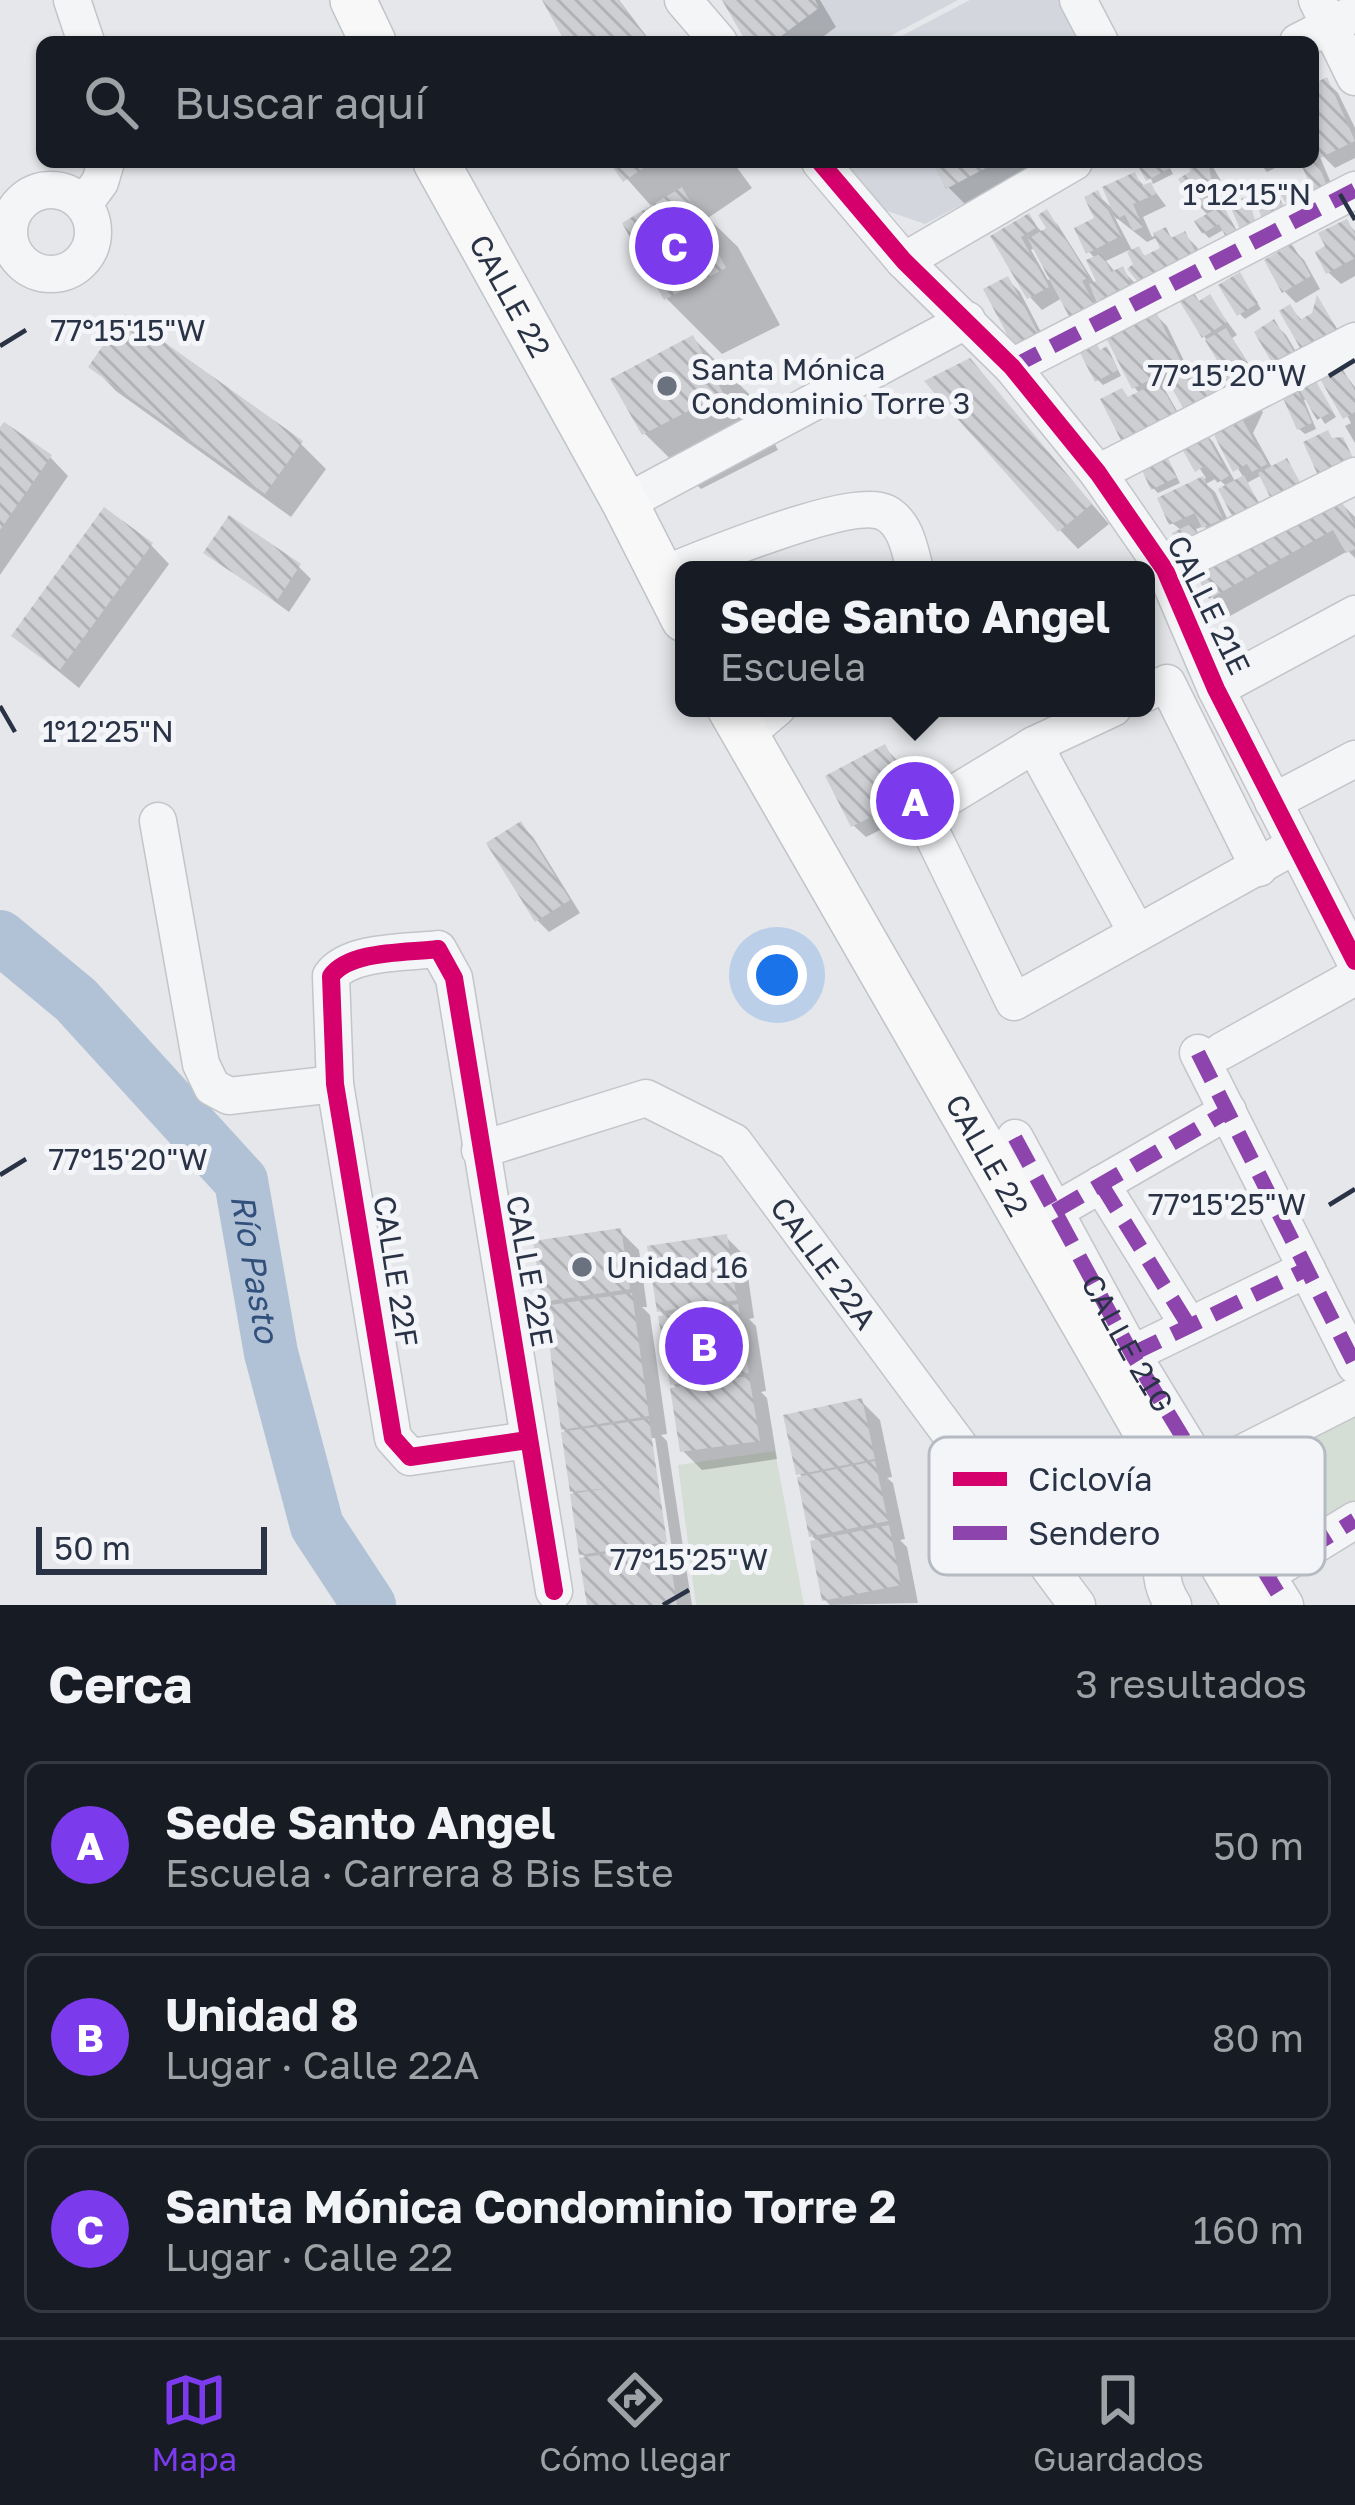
<!DOCTYPE html>
<html lang="es">
<meta charset="utf-8">
<style>
body{margin:0;font-family:"Golos Text",sans-serif;background:#242831;color:#f1f3f6}
.scale{position:absolute;left:36px;bottom:30px;width:231px;box-sizing:border-box;padding-left:12px;border:6px solid #293345;border-top:0;font-size:33px;line-height:42px;white-space:nowrap;color:#293345;-webkit-text-stroke:9px #f3f5f9;paint-order:stroke}
.you{position:absolute;left:777px;top:975px;width:42px;height:42px;margin:-30px;border:9px solid #fff;border-radius:50%;background:#1a73e8;box-shadow:0 0 0 18px #1a73e833}
.badge{display:grid;place-items:center;width:78px;height:78px;border-radius:50%;background:#7c3aed;color:#fff;font-size:39px;font-weight:700}
.pin{position:absolute;translate:-50% -50%;border:6px solid #fff;box-shadow:0 3px 12px #0006}
.popup{position:absolute;left:675px;top:561px;width:480px;height:156px;box-sizing:border-box;display:grid;place-content:center;border-radius:18px;background:#171b24;filter:drop-shadow(0 3px 9px #0005);font-size:39px;white-space:nowrap;color:#9ea1a6}
.popup b{font-size:45px;color:#f1f3f6}
.popup::after{content:'';position:absolute;left:50%;top:100%;margin-left:-24px;border:24px solid transparent;border-top-color:#171b24}
.list{margin:0;padding:0;list-style:none}
h2{display:flex;justify-content:space-between;align-items:center;height:156px;margin:0;padding:0 48px;font-size:51px}
h2 small{font-size:39px;font-weight:400;color:#9ea1a6}
.list li{display:grid;grid-template-columns:78px 1fr auto;gap:36px;align-items:center;box-sizing:border-box;height:168px;margin:0 24px 24px;padding:0 24px;border:3px solid #363941;border-radius:18px}
.list b{display:block;font-size:45px;white-space:nowrap}
.list p{margin:0;font-size:39px;white-space:nowrap;color:#9ea1a6}
.list em{font-size:39px;font-style:normal;color:#9ea1a6}
.icon{flex:none;width:66px;height:66px;fill:none;stroke:currentColor;stroke-width:2;stroke-linecap:round;stroke-linejoin:round}
.map{position:relative;flex:none;width:1355px;height:1605px;overflow:hidden}
.search{position:absolute;background:#171b24;box-shadow:0 3px 9px #0004;left:36px;right:36px;top:36px;height:132px;display:flex;align-items:center;gap:30px;box-sizing:border-box;padding:0 42px;border-radius:18px;color:#9ea1a6;font-size:45px}
.sheet{height:732px;background:#171b24}
nav{display:flex;justify-content:space-around;align-items:center;box-sizing:border-box;height:168px;border-top:3px solid #363941;background:#171b24;font-size:33px;color:#9ea1a6}
nav a{display:grid;justify-items:center;gap:6px}
nav .on{color:#7c3aed}
.map>svg:first-child{display:block}
.built{fill:#d3d6dd}
.grass{fill:#d5ded5}
.shadow{fill:#0003;fill-rule:evenodd}
.lines{fill:none;stroke-linecap:round;stroke-linejoin:round}
.river{stroke:#b2c2d6;stroke-width:54}
.building{fill:url(#building-back-hatch)}
.minor-casing{stroke:#c3c5c8;stroke-width:39}
.major-casing{stroke:#c0c4c8;stroke-width:48}
.minor{stroke:#f4f5f7;stroke-width:36}
.major{stroke:#f8f8f8;stroke-width:45}
.quiet{stroke:#8e44ad;stroke-width:15;stroke-dasharray:30 15;stroke-linecap:butt}
.cycleway-casing{stroke:#f3f5f9;stroke-width:26}
.cycleway{stroke:#d6006c;stroke-width:18}
.ticks{fill:none;stroke:#293345;stroke-width:4.5}
.poi-dot{fill:#6b727f;stroke:#f3f5f9;stroke-width:4.5}
.labels{text-anchor:middle;dominant-baseline:central;stroke-width:10;stroke-linejoin:round;paint-order:stroke}
.street-label{font-size:30px;fill:#293345;stroke:#f3f5f9}
.poi-label{font-size:30px;fill:#293345;stroke:#f3f5f9;text-anchor:start}
.water-label{font-size:33px;font-style:italic;fill:#31507b;stroke:#f3f5f9}
.key{fill:#f3f5f9;stroke:#b6bbc3;stroke-width:3}
.key-label{font-size:33px;fill:#293345}
.ticks-label{font-size:30px;text-anchor:middle;fill:#293345;stroke:#f3f5f9;stroke-width:10;stroke-linejoin:round;paint-order:stroke}
</style>
<div class="map">
<svg width="1355" height="1605" viewBox="0 0 1355 1605">
<defs>
<pattern id="building-back-hatch" width="6" height="6" patternUnits="userSpaceOnUse" patternTransform="scale(3)"><rect width="6" height="6" fill="#cdcfd3"/><path d="M-1 5l2 2M0 0l6 6M5-1l2 2" fill="none" stroke="#b0b2b6"/></pattern>
</defs>
<rect width="100%" height="100%" fill="#e5e7ea"/>
<g class="built">
<path d="M740,0H958L879,42H777Z"/>
<path d="M970,0H1074L1095,42H890Z"/>
<path d="M838,162H1042L925,224L876,207Z"/>
</g>
<g class="grass">
<path d="M1355,1413V1509L1274,1557L1232,1486Z"/>
<path d="M775,1451L804,1605H696L678,1465Z"/>
</g>
<g class="shadow">
<path d="M546,0H619L651,42H568Z"/>
<path d="M725,0H820L836,27L816,42H749Z"/>
<path d="M1326,81L1338,93L1355,128V158L1335,168L1317,150L1339,202L1303,162H1313V87Z"/>
<path d="M612,162H733L752,188L708,218L738,247L780,325L722,354L666,298L653,208Z"/>
<path d="M935,162H1051L967,206L948,187Z"/>
<path d="M1144,162H1167L1173,174L1153,184Z"/>
<path d="M1189,162H1210L1220,179L1225,229L1209,238L1204,233L1209,216L1198,205L1195,172Z"/>
<path d="M1259,162H1272L1275,168L1267,172Z"/>
<path d="M1135,176L1146,188L1151,186L1166,206L1143,217L1152,237L1165,231L1174,240L1185,235L1197,247L1206,266L1137,265L1129,250L1106,261L1116,273L1122,270L1134,282L1142,297L1112,311L1092,291L1105,318L1062,298L1042,310L1030,297L994,237L1028,217L1043,233L1050,229L1046,213L1058,225L1097,287L1096,259L1089,252L1098,220L1097,194L1115,211ZM1114,216L1147,242L1158,237L1164,249L1147,258L1139,250L1133,252ZM1036,247L1054,277L1048,280L1031,250Z"/>
<path d="M1346,222L1355,231V276L1341,284L1328,272Z"/>
<path d="M1292,248L1304,260L1320,289L1296,303L1284,291Z"/>
<path d="M1008,280L1020,292L1054,357L1033,368Z"/>
<path d="M1244,281L1261,309L1245,319L1240,314Z"/>
<path d="M1210,298L1237,335L1232,338L1265,389L1249,398L1263,412L1253,433L1273,469L1287,462L1305,492L1260,476L1247,483L1274,527L1217,478L1206,484L1215,492L1233,531L1217,539L1204,526L1196,529L1206,549L1172,523L1161,499L1206,478L1180,439L1130,399L1140,394L1134,387L1155,314L1167,326L1188,369L1197,364L1210,377L1225,368L1204,336L1201,303ZM1173,386L1217,436L1244,478L1236,483L1213,442L1201,429L1191,435L1165,390Z"/>
<path d="M1318,301L1353,352L1335,362L1355,387V443L1345,426L1351,423L1290,308L1304,322L1314,315Z"/>
<path d="M1274,323L1286,335L1336,417L1325,424L1308,398L1304,400L1316,429L1305,434L1299,429Z"/>
<path d="M693,338L749,394L778,450L701,489L644,433Z"/>
<path d="M1101,352L1111,355L1121,376L1103,385L1098,380Z"/>
<path d="M92,366L301,444L326,469L291,517L116,391Z"/>
<path d="M982,375L1109,524L1078,549L1060,530Z"/>
<path d="M0,433L50,457L68,476L0,575Z"/>
<path d="M1166,457L1180,483L1158,493L1153,488Z"/>
<path d="M1339,501L1355,517V558L1348,551L1230,616L1212,597Z"/>
<path d="M151,545L169,564L79,688L15,636Z"/>
<path d="M207,552L299,567L311,579L289,612Z"/>
<path d="M885,748L897,760L923,809L866,837L853,825Z"/>
<path d="M521,825L533,837L580,913L549,932L537,920Z"/>
<path d="M620,1231L639,1250L647,1307H642L650,1315L667,1434L661,1435L667,1441L685,1560L679,1561L686,1567L692,1605H590L588,1560L582,1554L547,1309L553,1308L545,1300ZM649,1438H655L673,1556L667,1557Z"/>
<path d="M726,1237L745,1256L754,1318L749,1319L756,1326L766,1391L761,1392L767,1398L777,1459L702,1470L683,1451L679,1390L673,1384L667,1318L660,1311Z"/>
<path d="M861,1401L880,1420L892,1477L887,1478L893,1483L905,1539L900,1540L907,1547L918,1603L830,1605L825,1600L818,1542L812,1536L804,1479L799,1473Z"/>
</g>
<g class="lines">
<path class="river" id="s1" d="M0,937L76,1000L241,1181L271,1353L317,1526L369,1605"/>
</g>
<g class="building">
<path d="M542,0H618L648,40L565,42Z"/>
<path d="M722,0H815L819,8L773,42H746Z"/>
<path d="M1327,77L1355,141L1320,158L1313,142V84Z"/>
<path d="M1313,153L1329,190L1315,196L1300,162H1313Z"/>
<path d="M609,162H652L623,182Z"/>
<path d="M932,162H997L946,189Z"/>
<path d="M1136,162H1167L1170,168L1146,181Z"/>
<path d="M1185,162H1208L1216,203L1196,206L1178,179L1191,171Z"/>
<path d="M1135,172L1141,186L1151,182L1156,194L1133,204L1143,227L1133,231L1125,215L1116,219L1102,187Z"/>
<path d="M1259,180L1267,194L1255,202L1246,188Z"/>
<path d="M1294,183L1308,205L1293,214L1279,192Z"/>
<path d="M682,187L726,268L664,300L622,223Z"/>
<path d="M1098,190L1121,236L1086,254L1074,228L1094,218L1084,197Z"/>
<path d="M1278,195L1289,218L1268,229L1256,205Z"/>
<path d="M1248,196L1259,234L1245,240L1229,204Z"/>
<path d="M1223,205L1239,235L1228,241L1219,224L1202,234L1194,221Z"/>
<path d="M1047,209L1089,277L1082,281L1095,305L1071,320L1028,239L1046,228L1038,215Z"/>
<path d="M1029,213L1037,227L1021,237L1049,287L1027,299L990,236Z"/>
<path d="M1347,219L1355,234V258L1326,274L1315,252L1325,246L1318,233Z"/>
<path d="M1166,227L1171,238L1185,231L1196,253L1138,282L1127,269L1133,264L1127,252L1139,246L1144,256L1160,248L1153,233Z"/>
<path d="M1292,244L1311,276L1282,293L1264,260Z"/>
<path d="M1102,253L1111,272L1123,266L1131,284L1097,301L1089,284L1096,281L1086,260Z"/>
<path d="M1240,272L1258,303L1237,316L1218,285Z"/>
<path d="M1008,276L1044,344L1019,357L983,289Z"/>
<path d="M1192,290L1199,301L1210,294L1227,322L1202,338L1178,299Z"/>
<path d="M1317,295L1343,339L1307,360L1279,311L1290,304L1300,320L1312,313Z"/>
<path d="M1155,310L1182,364L1132,389L1102,330Z"/>
<path d="M125,314L303,441L265,494L88,367Z"/>
<path d="M1274,319L1299,360L1278,373L1254,332Z"/>
<path d="M1226,328L1255,376L1222,396L1209,374L1221,367L1205,340Z"/>
<path d="M693,335L723,393L642,435L610,379Z"/>
<path d="M1096,343L1100,350L1107,346L1118,370L1095,382L1079,351Z"/>
<path d="M970,358L1092,504L1058,532L924,381Z"/>
<path d="M1198,360L1218,395L1186,413L1166,378Z"/>
<path d="M1338,361L1355,391V412L1343,419L1312,365Z"/>
<path d="M1310,371L1333,411L1317,420L1294,380Z"/>
<path d="M1159,381L1181,421L1126,450L1100,399L1122,388L1128,397Z"/>
<path d="M1294,383L1312,423L1297,430L1279,389Z"/>
<path d="M1212,415L1242,419L1267,464L1252,472L1247,464L1233,472L1215,437Z"/>
<path d="M4,422L52,455L0,530V427Z"/>
<path d="M1201,426L1229,476L1217,483L1206,465L1195,472L1177,440Z"/>
<path d="M1328,430L1332,438L1343,437L1355,462L1321,482L1303,442Z"/>
<path d="M1166,454L1177,477L1151,490L1140,466Z"/>
<path d="M1287,458L1302,486L1272,501L1258,473Z"/>
<path d="M1244,475L1264,514L1234,520L1218,489Z"/>
<path d="M1203,476L1223,519L1202,528L1195,513L1169,525L1157,498Z"/>
<path d="M1339,497L1355,525V549L1346,553L1333,530L1209,599L1197,576Z"/>
<path d="M104,507L153,543L59,671L11,636Z"/>
<path d="M229,515L301,564L276,602L203,553Z"/>
<path d="M1192,523L1203,543L1183,554L1172,533Z"/>
<path d="M885,744L913,796L851,827L825,776Z"/>
<path d="M521,821L570,900L535,922L486,843Z"/>
<path d="M621,1228L630,1289L542,1302L533,1241Z"/>
<path d="M727,1234L737,1300L657,1312L647,1246Z"/>
<path d="M632,1293L649,1416L561,1430L544,1306Z"/>
<path d="M738,1304L749,1373L670,1385L658,1316Z"/>
<path d="M749,1376L760,1441L680,1452L670,1388Z"/>
<path d="M862,1398L875,1459L796,1475L783,1415Z"/>
<path d="M649,1419L667,1542L579,1555L570,1494L610,1488L570,1492L561,1432Z"/>
<path d="M875,1461L888,1521L809,1537L797,1477Z"/>
<path d="M889,1525L901,1585L822,1601L810,1541Z"/>
<path d="M668,1545L677,1605H587L579,1558Z"/>
</g>
<g class="lines">
<g class="minor-casing">
<g id="minor">
<path d="M72,0L86,42"/>
<path d="M683,0L719,42"/>
<path d="M1078,0L1100,42"/>
<path d="M1317,0L1355,77"/>
<path d="M1298,42L1355,13"/>
<path d="M820,162L904,261L1012,367L1098,473L1165,570L1216,689L1355,961"/>
<circle cx="51" cy="232" r="42"/>
<path d="M84,204L100,182L106,162"/>
<path d="M904,261L1074,162"/>
<path d="M1012,367L1355,190"/>
<path d="M1098,473L1355,341"/>
<path d="M625,503L967,320"/>
<path d="M1165,570L1355,476"/>
<path d="M661,575C702,560 852,495 886,513C906,524 910,550 915,570"/>
<path d="M1216,689L1355,614"/>
<path d="M1146,693L1167,683L1259,868"/>
<path d="M1113,708L1034,745L922,813L1014,1002L1296,845"/>
<path d="M744,736L777,708"/>
<path d="M1034,745L1137,933"/>
<path d="M1273,802L1355,759"/>
<path d="M158,821L201,1064L212,1087L229,1096L335,1084"/>
<path d="M1222,1051L1355,977"/>
<path d="M1198,1053L1355,1365"/>
<path d="M1015,1138L1132,1354L1285,1605"/>
<path id="s2" d="M480,1150L646,1098L734,1142L1077,1605"/>
<path d="M1101,1184L1189,1326"/>
<path d="M1055,1211L1228,1111"/>
<path d="M1132,1354L1307,1269"/>
<path d="M528,1440L410,1457L393,1438L335,1084L331,976C350,950 407,953 438,949L454,978L554,1591"/>
<path d="M1205,1472L1355,1396"/>
<path d="M1266,1575L1355,1520"/>
<path d="M1173,1605C1148,1567 1170,1529 1184,1491"/>
</g>
</g>
<g class="major-casing">
<g id="major">
<path d="M353,0L373,42"/>
<path id="s3" d="M436,162L625,503L684,619"/>
<path id="s4" d="M730,708L1246,1605"/>
</g>
</g>
<use href="#minor" class="minor"/>
<use href="#major" class="major"/>
<g class="quiet">
<path d="M1012,367L1355,190"/>
<path d="M1198,1053L1355,1365"/>
<path id="s5" d="M1015,1138L1132,1354L1285,1605"/>
<path d="M1101,1184L1189,1326"/>
<path d="M1055,1211L1228,1111"/>
<path d="M1132,1354L1307,1269"/>
<path d="M1266,1575L1355,1520"/>
</g>
<g class="cycleway-casing">
<g id="cycleway">
<path d="M820,162L904,261L1012,367L1098,473L1165,570L1216,689L1355,961"/>
<path d="M528,1440L410,1457L393,1438L335,1084L331,976C350,950 407,953 438,949L454,978L554,1591"/>
</g>
</g>
<use href="#cycleway" class="cycleway"/>
</g>
<path class="ticks" d="M1340,194L1355,220M0,346L26,330M1329,376L1355,360M0,706L15,732M0,1175L26,1159M1329,1205L1355,1189M663,1605L689,1590"/>
<g class="poi-dot">
<circle cx="667" cy="386" r="12"/>
<circle cx="582" cy="1267" r="12"/>
</g>
<g class="labels">
<g class="street-label">
<text stroke="none"><textPath href="#s3" startOffset="153">CALLE 22</textPath></text>
<text transform="translate(1209 605) rotate(64)">CALLE 21E</text>
<text stroke="none"><textPath href="#s4" startOffset="516">CALLE 22</textPath></text>
<text stroke="none"><textPath href="#s2" startOffset="423">CALLE 22A</textPath></text>
<text transform="translate(396 1271) rotate(81)">CALLE 22F</text>
<text transform="translate(530 1271) rotate(80)">CALLE 22E</text>
<text stroke="none"><textPath href="#s5" startOffset="234">CALLE 21G</textPath></text>
</g>
<g class="poi-label">
<text x="691" y="369">Santa Mónica<tspan x="691" dy="34">Condominio Torre 3</tspan></text>
<text x="606" y="1267">Unidad 16</text>
</g>
<g class="water-label">
<text stroke="none"><textPath href="#s1" startOffset="432">Río Pasto</textPath></text>
</g>
</g>
<rect x="929" y="1437" width="396" height="138" rx="18" class="key"/>
<rect x="953" y="1472" width="54" height="14" fill="#d6006c"/>
<rect x="953" y="1526" width="54" height="14" fill="#8e44ad"/>
<g class="key-label">
<text x="1028" y="1491">Ciclovía</text>
<text x="1028" y="1545">Sendero</text>
</g>
<g class="ticks-label">
<text x="1247" y="205">1°12'15"N</text>
<text x="128" y="341">77°15'15"W</text>
<text x="1227" y="386">77°15'20"W</text>
<text x="108" y="742">1°12'25"N</text>
<text x="128" y="1170">77°15'20"W</text>
<text x="1227" y="1215">77°15'25"W</text>
<text x="689" y="1570">77°15'25"W</text>
</g>
</svg>
<div class="scale">50 m</div>
<div class="you"></div>
<div class="pin badge" style="left:915px;top:801px">A</div>
<div class="popup"><b>Sede Santo Angel</b>Escuela</div>
<div class="pin badge" style="left:704px;top:1346px">B</div>
<div class="pin badge" style="left:674px;top:246px">C</div>
<div class="search"><svg class="icon" aria-label="search" viewBox="0 0 24 24"><circle cx="10" cy="10" r="6"/><path d="M15 15l6 6"/></svg>Buscar aquí</div>
</div>
<section class="sheet">
<h2>Cerca<small>3 resultados</small></h2>
<ul class="list">
<li><span class="badge">A</span><div><b>Sede Santo Angel</b><p>Escuela · Carrera 8 Bis Este</p></div><em>50 m</em></li>
<li><span class="badge">B</span><div><b>Unidad 8</b><p>Lugar · Calle 22A</p></div><em>80 m</em></li>
<li><span class="badge">C</span><div><b>Santa Mónica Condominio Torre 2</b><p>Lugar · Calle 22</p></div><em>160 m</em></li>
</ul>
</section>
<nav>
<a class="on"><svg class="icon" aria-label="map" viewBox="0 0 24 24"><path d="M3 6l6-2 6 2 6-2v14l-6 2-6-2-6 2zM9 4v14M15 6v14"/></svg>Mapa</a>
<a><svg class="icon" aria-label="directions" viewBox="0 0 24 24"><path d="M12 3l9 9-9 9-9-9zM9 14v-3h6M13 9l2 2-2 2"/></svg>Cómo llegar</a>
<a><svg class="icon" aria-label="saved" viewBox="0 0 24 24"><path d="M7 4h10v16l-5-4-5 4z"/></svg>Guardados</a>
</nav>
